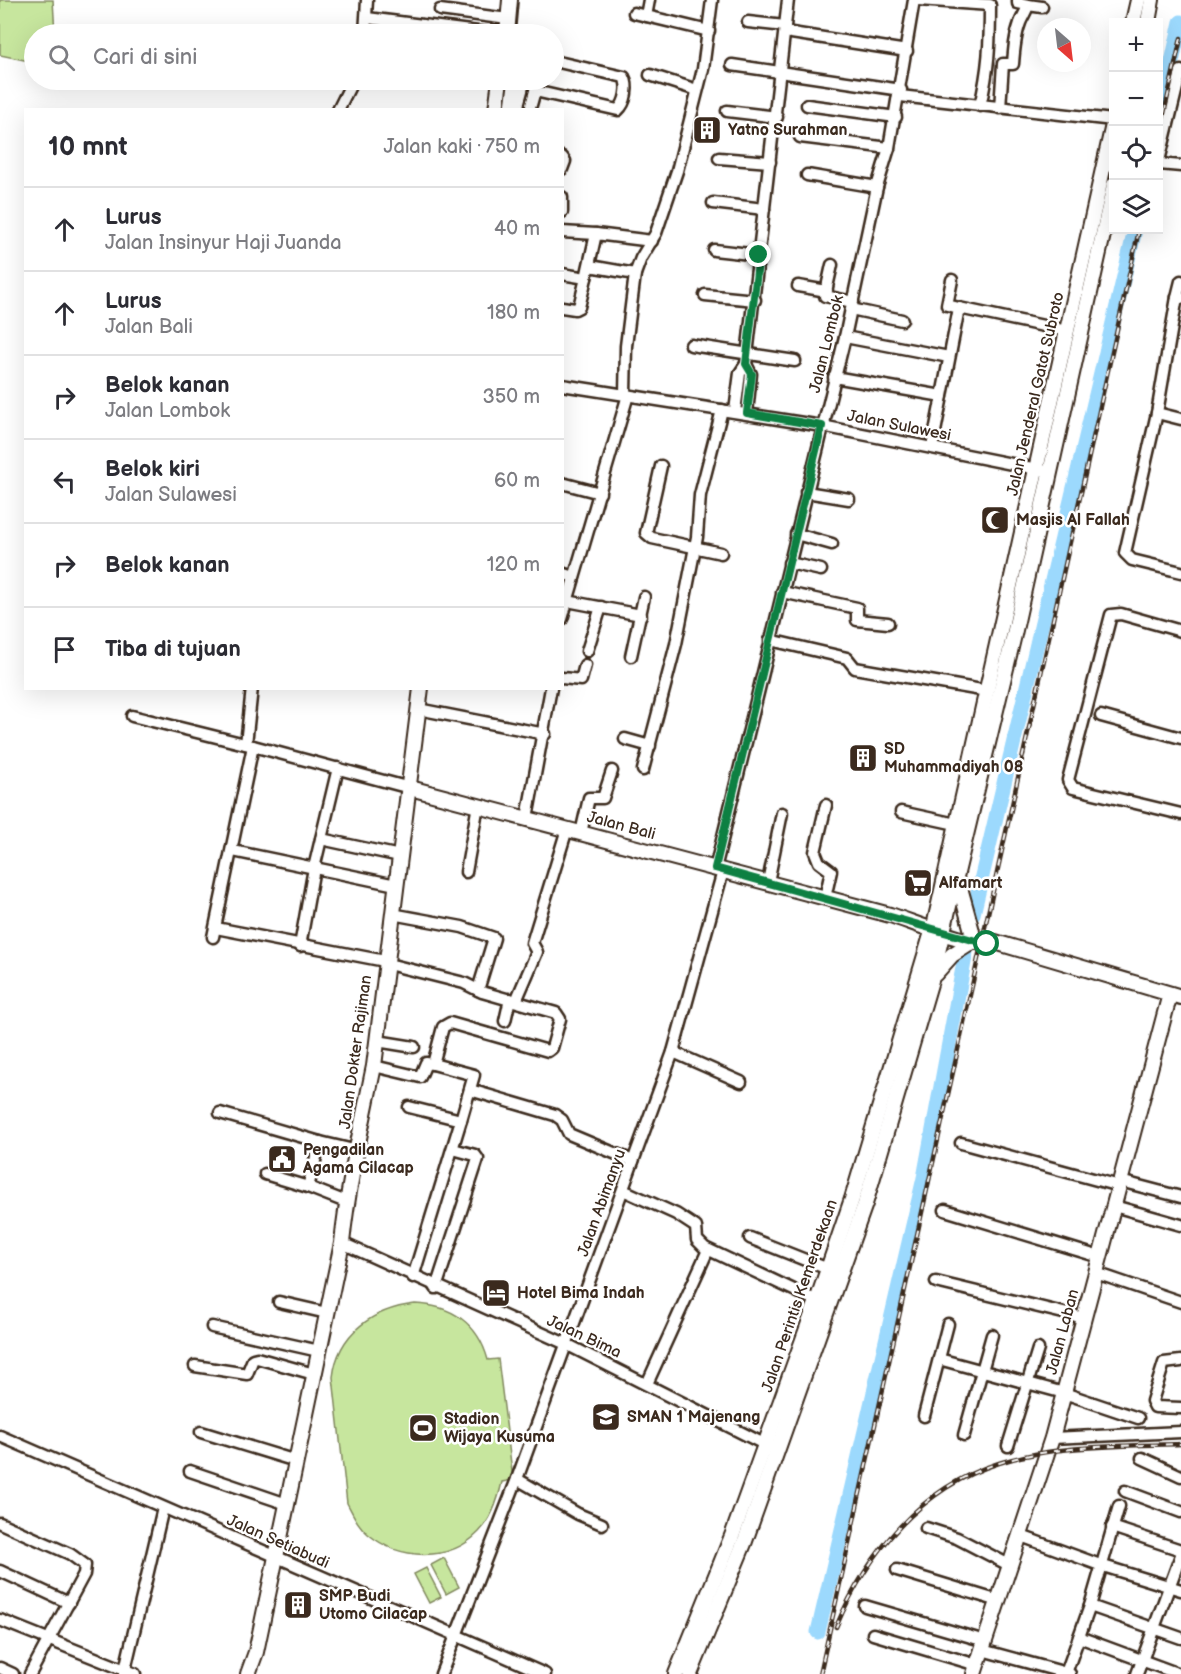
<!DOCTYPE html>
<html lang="id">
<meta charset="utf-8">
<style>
body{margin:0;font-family:"Balsamiq Sans",sans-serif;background:#f7f7f7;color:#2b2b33}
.controls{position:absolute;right:18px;top:18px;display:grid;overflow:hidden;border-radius:0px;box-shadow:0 6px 24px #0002}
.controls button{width:54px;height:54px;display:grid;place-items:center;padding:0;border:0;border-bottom:2px solid #e1e1e2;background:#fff;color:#2b2b33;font:30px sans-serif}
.compass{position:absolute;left:1037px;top:18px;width:54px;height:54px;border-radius:50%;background:#fff;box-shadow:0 6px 24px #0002;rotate:152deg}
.stop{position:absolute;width:18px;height:18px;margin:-14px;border:4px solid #0b8043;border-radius:50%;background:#fff}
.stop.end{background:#0b8043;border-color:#fff;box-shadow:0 2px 6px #0008}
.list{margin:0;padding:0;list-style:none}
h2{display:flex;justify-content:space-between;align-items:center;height:78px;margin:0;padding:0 24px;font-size:26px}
h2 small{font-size:20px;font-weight:400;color:#7c7c81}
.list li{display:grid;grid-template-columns:39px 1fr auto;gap:18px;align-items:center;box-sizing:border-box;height:84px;padding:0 24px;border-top:2px solid #e1e1e2}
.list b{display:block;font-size:22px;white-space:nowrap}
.list p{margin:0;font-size:20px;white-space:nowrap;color:#7c7c81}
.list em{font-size:20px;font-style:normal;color:#7c7c81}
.icon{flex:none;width:33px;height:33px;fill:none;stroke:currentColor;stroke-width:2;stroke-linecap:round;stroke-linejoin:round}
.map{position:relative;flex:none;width:1181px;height:1674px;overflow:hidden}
.search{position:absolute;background:#fff;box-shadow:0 6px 24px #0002;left:24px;top:24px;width:540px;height:66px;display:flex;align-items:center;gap:15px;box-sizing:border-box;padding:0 21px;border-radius:33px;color:#7c7c81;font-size:22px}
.panel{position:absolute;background:#fff;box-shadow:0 6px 24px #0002;left:24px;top:108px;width:540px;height:582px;border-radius:0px}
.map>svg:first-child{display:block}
.green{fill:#c7e69e;stroke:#81885e;stroke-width:1.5}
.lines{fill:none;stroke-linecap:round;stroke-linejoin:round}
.river{stroke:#9cd9fd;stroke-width:15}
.street-casing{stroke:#3b2a1e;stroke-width:15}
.secondary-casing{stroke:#3b2a1e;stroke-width:18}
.street{stroke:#fff;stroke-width:10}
.secondary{stroke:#fff;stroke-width:14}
.rail-casing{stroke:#3b2a1e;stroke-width:4.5}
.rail{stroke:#fff;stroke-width:2;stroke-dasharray:7;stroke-linecap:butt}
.route{stroke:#0b8043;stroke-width:8}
.labels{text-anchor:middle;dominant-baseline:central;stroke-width:5;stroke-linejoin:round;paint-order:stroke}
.poi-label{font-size:16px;font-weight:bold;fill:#3b2a1e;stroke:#fff;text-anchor:start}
.street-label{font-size:16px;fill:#3b2a1e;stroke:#fff}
</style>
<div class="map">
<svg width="1181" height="1674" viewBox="0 0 1181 1674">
<rect width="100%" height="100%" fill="#fff"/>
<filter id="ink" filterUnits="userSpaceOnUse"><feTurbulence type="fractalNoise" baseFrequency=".0167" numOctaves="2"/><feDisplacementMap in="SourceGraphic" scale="12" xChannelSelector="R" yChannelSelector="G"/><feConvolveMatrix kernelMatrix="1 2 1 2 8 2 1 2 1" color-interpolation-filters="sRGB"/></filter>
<g filter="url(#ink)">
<g class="green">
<path d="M0,0H53L55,34H34V62L0,55Z"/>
<path d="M415,1304C451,1305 478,1323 488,1360L498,1359L513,1480L502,1482C498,1500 492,1519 479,1532C449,1563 399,1560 368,1534C358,1526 353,1514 347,1503L333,1377C338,1333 373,1309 415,1304Z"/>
<path d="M444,1558L459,1587L446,1594L431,1565Z"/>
<path d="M426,1568L441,1597L429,1603L414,1574Z"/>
</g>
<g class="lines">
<g class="river">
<path d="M1158,124L1181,22"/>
<path d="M973,914L1135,230"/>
<path d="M818,1632L924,1178L967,946"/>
</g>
<g class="street-casing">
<g id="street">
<path d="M918,0L990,5C990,44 989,68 980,106"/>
<path d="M1018,0V3L1028,5"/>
<path d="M440,10L508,19"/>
<path d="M634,13L709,31"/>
<path d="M646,16L649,0"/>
<path d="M367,18L494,34"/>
<path d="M748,22L785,26"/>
<path d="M785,32L907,51"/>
<path d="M365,34L367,0"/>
<path d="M732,65L901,90"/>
<path d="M650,75L697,90"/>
<path d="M535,91L618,110C626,103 629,86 624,77L554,61"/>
<path d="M900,96L1113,120"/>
<path d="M531,105L538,80"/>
<path d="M807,105L896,117"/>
<path d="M1000,108L1003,64H1013C1014,50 1015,36 1020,23C1022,17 1026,13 1028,5L1042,7"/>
<path d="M338,110L353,80"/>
<path d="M727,111L777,117"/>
<path d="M800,137L889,148"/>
<path d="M562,157L565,161L562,169"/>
<path d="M719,158L770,162"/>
<path d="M1159,164L1181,166"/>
<path d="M1158,165L1181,71"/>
<path d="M807,175L877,187"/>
<path d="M562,197V212"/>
<path d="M713,203L764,209"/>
<path d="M562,232L596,234"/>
<path d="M714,250L759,255"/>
<path d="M832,265L825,296L853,302"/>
<path d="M590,266L635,274"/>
<path d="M562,274L586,278L596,234L652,241"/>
<path d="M798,286L827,291"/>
<path d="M705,295L755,300"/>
<path d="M1177,297L1181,281"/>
<path d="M1181,298L1177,297L1157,413L1181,419"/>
<path d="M562,307L575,309L579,307L586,278"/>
<path d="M959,308L1067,331"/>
<path d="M851,309L902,320"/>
<path d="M845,337L949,357"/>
<path d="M691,345L795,361"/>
<path d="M746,364L788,0"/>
<path d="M834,377L942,396L959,308L947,305L952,280"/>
<path d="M562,385L822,426L1042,470"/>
<path d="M625,394L626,346L635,274L641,258L656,233L677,171L703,69L712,0"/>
<path d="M735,411L740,373L746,364L751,374L747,413"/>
<path d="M1157,413L1125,553L1132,560L1181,572"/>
<path d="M932,447L942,396"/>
<path d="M661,466L646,533L652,538L721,553"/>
<path d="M562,483L600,493"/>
<path d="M806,492L849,499"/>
<path d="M796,534L832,544"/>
<path d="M789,563L821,570"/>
<path d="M562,573L574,577"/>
<path d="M782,592L857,608V620L888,623"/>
<path d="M567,601L641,615"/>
<path d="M562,619L628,395"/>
<path d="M1181,631L1121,614L1111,615L1068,780L1073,788L1181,814"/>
<path d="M770,640L847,658L855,668L987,691"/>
<path d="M587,651L601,607"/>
<path d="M631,656L644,597"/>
<path d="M562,678L581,680L585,665"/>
<path d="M418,709L545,734"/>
<path d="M132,716L253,746"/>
<path d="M1101,716L1181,738"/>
<path d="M625,739L650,746"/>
<path d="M246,744L252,688"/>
<path d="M643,770L676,644L697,537L700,495L722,410"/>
<path d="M901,812L956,824"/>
<path d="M527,818L551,688"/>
<path d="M581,833L589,798H603L612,771"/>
<path d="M321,839L400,856"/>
<path d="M233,851L396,885"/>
<path d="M715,869L845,337L877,187L889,148L914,0"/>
<path d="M466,872L478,805"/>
<path d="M768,882L782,813"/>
<path d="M825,898L831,871L819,862L815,852L826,805"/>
<path d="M392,914L462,927L494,938L478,990"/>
<path d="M216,928L385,961"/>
<path d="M213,937L253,746L410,788"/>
<path d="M300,946L314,868L338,768"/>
<path d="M516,1001L537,952L532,943L567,829"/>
<path d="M505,1021L510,999"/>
<path d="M377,1041L414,1047"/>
<path d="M673,1052L741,1082"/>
<path d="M433,1064L474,1075L461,1120"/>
<path d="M374,1066L420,1077L426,1063L433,1064L443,1027L450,1023L548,1051L552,1048L560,1019L556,1013L482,992L464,983L384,963"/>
<path d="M470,1090L555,1115L562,1120L569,1134L633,1161"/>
<path d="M409,1107L461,1120L413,1277"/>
<path d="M220,1113L320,1142"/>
<path d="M961,1143L1119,1186"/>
<path d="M265,1174L308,1187"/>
<path d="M1120,1181L1181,1197"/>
<path d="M623,1190L676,1214L696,1227L697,1240L705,1248L817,1301"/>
<path d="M346,1202L308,1187L320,1142L358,1151"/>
<path d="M1114,1206L1181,1225"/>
<path d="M945,1210L1100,1257"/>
<path d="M750,1238L828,1269"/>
<path d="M342,1243L566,1344L772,1448"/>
<path d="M1096,1273L1181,1302"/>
<path d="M936,1282L1084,1318"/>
<path d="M436,1288L478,1159L475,1155L453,1149"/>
<path d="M279,1302L327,1313"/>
<path d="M212,1327L319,1351"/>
<path d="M939,1359L1064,1393L1138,1418"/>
<path d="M1181,1361L1164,1363L1152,1401L1155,1407L1181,1408"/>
<path d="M195,1366L247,1374L253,1359L257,1358L314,1374"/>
<path d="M647,1384L708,1250"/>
<path d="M924,1416L948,1324"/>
<path d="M201,1432L296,1461"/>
<path d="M964,1435L992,1335"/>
<path d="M0,1436L545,1674"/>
<path d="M1052,1438L1181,1432"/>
<path d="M1008,1446L1038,1349"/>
<path d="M1142,1458L1181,1476"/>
<path d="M190,1471L287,1504"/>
<path d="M517,1479L578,1514L602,1524"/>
<path d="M1125,1491L1181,1512"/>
<path d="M0,1523L70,1554L85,1565L84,1574L30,1674"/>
<path d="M1112,1527L1181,1550"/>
<path d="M926,1528L957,1538L1011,1566"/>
<path d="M1021,1536L1100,1565L1181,1590"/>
<path d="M897,1570L999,1601"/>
<path d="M0,1571L69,1603"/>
<path d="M865,1606L985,1641"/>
<path d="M1090,1606L1181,1638"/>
<path d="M0,1620L135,1674"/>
<path d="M873,1634L977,1665"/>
<path d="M1079,1637L1179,1674"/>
<path d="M982,1650L1070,1674"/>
<path d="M0,1668L13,1674"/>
<path d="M1066,1673L1090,1606L1119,1506"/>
<path d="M124,1674L163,1508"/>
<path d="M441,1674L517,1479L673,1052L723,871"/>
<path d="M1137,1674L1181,1555"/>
</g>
</g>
<g class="secondary-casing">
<g id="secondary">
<path d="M1133,22L1138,0"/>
<path d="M1148,22L1152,0"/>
<path d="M507,34L510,0"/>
<path d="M496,110L500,80"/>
<path d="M410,788C570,829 730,872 890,915C913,922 976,949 995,942L1181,997"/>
<path d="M959,884L972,931"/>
<path d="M935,974L952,955L974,941"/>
<path d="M248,1674L256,1652L342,1243C348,1184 362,1125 374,1066L421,688"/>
<path d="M676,1674L732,1536L817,1301L852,1199L935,922L1114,120"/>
<path d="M690,1674L745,1541L865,1204L932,977L1013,639L1114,185"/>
<path d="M974,1674L1052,1438L1170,994"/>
</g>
</g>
<use href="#street" class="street"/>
<use href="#secondary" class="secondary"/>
<g class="rail-casing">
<g id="rail">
<path d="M1158,140L1181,38"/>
<path d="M836,1627C867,1554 920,1488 999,1463C1054,1445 1123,1446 1181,1444"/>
<path d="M820,1674L1139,230"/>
</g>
</g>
<use href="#rail" class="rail"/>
</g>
</g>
<g class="lines" filter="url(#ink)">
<path class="route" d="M759,255L746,364L752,374L747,413L822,426L715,868L987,944"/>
</g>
<defs>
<g id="building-square" transform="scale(1.5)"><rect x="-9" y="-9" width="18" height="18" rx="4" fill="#3b2a1e" stroke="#fff"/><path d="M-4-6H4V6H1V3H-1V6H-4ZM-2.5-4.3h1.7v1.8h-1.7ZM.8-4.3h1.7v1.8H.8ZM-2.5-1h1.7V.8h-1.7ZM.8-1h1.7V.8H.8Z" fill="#fff"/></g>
<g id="mosque-square" transform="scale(1.5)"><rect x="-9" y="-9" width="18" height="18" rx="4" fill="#3b2a1e" stroke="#fff"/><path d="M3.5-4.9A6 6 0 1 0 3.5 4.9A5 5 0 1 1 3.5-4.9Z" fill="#fff"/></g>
<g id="supermarket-square" transform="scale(1.5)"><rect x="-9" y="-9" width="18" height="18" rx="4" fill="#3b2a1e" stroke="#fff"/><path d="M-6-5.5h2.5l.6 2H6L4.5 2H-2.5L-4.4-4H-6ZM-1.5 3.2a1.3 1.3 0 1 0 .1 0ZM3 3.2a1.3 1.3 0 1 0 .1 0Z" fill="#fff"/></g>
<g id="civic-square" transform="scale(1.5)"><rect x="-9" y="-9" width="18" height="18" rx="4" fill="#3b2a1e" stroke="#fff"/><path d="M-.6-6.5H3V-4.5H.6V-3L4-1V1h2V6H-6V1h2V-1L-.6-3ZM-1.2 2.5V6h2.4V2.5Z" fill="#fff"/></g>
<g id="hotel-square" transform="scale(1.5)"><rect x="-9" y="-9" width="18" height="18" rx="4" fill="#3b2a1e" stroke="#fff"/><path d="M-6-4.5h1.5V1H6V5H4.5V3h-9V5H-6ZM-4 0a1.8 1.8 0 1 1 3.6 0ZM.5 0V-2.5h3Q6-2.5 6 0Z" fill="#fff"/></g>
<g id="school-square" transform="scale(1.5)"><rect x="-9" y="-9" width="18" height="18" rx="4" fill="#3b2a1e" stroke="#fff"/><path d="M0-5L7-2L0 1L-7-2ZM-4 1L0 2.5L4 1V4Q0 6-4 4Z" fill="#fff"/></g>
<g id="stadium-square" transform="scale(1.5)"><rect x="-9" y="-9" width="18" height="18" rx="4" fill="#3b2a1e" stroke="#fff"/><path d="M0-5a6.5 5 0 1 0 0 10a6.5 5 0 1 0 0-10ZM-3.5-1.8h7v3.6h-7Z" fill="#fff"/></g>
</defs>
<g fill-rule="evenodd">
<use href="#building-square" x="707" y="130"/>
<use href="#mosque-square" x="995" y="520"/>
<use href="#building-square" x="863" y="758"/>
<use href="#supermarket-square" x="918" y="883"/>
<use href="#civic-square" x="282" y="1159"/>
<use href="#hotel-square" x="496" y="1293"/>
<use href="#school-square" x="606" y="1417"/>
<use href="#stadium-square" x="423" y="1428"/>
<use href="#building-square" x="298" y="1605"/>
</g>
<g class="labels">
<g class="poi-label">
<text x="728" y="130">Yatno Surahman</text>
<text x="1016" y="520">Masjis Al Fallah</text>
<text x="884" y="749">SD<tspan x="884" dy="18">Muhammadiyah 08</tspan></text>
<text x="939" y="883">Alfamart</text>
<text x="303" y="1150">Pengadilan<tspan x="303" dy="18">Agama Cilacap</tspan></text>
<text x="517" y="1293">Hotel Bima Indah</text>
<text x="627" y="1417">SMAN 1 Majenang</text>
<text x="444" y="1419">Stadion<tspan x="444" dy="18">Wijaya Kusuma</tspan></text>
<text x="319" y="1596">SMP Budi<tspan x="319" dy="18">Utomo Cilacap</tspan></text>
</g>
<g class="street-label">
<text transform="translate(827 344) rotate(-76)">Jalan Lombok</text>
<text transform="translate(1036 394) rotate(-77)">Jalan Jenderal Gatot Subroto</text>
<text transform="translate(899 426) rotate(11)">Jalan Sulawesi</text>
<text transform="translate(621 826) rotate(15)">Jalan Bali</text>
<text transform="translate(356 1052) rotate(-82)">Jalan Dokter Rajiman</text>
<text transform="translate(602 1203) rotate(-70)">Jalan Abimanyu</text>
<text transform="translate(800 1296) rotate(-71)">Jalan Perintis Kemerdekaan</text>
<text transform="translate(1063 1332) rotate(-75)">Jalan Laban</text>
<text transform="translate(584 1337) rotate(25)">Jalan Bima</text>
<text transform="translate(278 1542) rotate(24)">Jalan Setiabudi</text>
</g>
</g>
</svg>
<div class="controls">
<button>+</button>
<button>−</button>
<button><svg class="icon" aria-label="locate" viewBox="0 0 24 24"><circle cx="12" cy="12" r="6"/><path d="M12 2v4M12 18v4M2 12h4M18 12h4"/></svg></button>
<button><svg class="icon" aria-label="layers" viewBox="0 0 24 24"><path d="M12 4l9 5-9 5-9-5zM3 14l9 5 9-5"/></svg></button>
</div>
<svg class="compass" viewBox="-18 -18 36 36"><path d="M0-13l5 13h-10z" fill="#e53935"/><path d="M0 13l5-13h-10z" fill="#7c7c81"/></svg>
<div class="stop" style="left:987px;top:944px"></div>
<div class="stop end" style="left:759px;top:255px"></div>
<div class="search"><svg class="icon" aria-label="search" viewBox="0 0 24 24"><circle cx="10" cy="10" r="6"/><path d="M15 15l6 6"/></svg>Cari di sini</div>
<section class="panel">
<h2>10 mnt<small>Jalan kaki · 750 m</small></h2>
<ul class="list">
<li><svg class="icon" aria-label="ahead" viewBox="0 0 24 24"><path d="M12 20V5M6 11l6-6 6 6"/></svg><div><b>Lurus</b><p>Jalan Insinyur Haji Juanda</p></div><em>40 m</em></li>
<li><svg class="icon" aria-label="ahead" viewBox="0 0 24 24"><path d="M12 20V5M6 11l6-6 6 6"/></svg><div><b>Lurus</b><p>Jalan Bali</p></div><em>180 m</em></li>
<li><svg class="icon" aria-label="right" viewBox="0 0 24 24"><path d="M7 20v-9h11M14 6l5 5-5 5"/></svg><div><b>Belok kanan</b><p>Jalan Lombok</p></div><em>350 m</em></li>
<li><svg class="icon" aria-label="left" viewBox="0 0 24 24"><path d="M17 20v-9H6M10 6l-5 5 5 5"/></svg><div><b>Belok kiri</b><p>Jalan Sulawesi</p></div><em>60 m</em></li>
<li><svg class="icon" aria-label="right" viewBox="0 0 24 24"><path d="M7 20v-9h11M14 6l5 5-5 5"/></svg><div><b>Belok kanan</b></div><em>120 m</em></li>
<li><svg class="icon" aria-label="arrive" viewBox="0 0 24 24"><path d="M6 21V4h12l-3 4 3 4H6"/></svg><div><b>Tiba di tujuan</b></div></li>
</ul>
</section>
</div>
